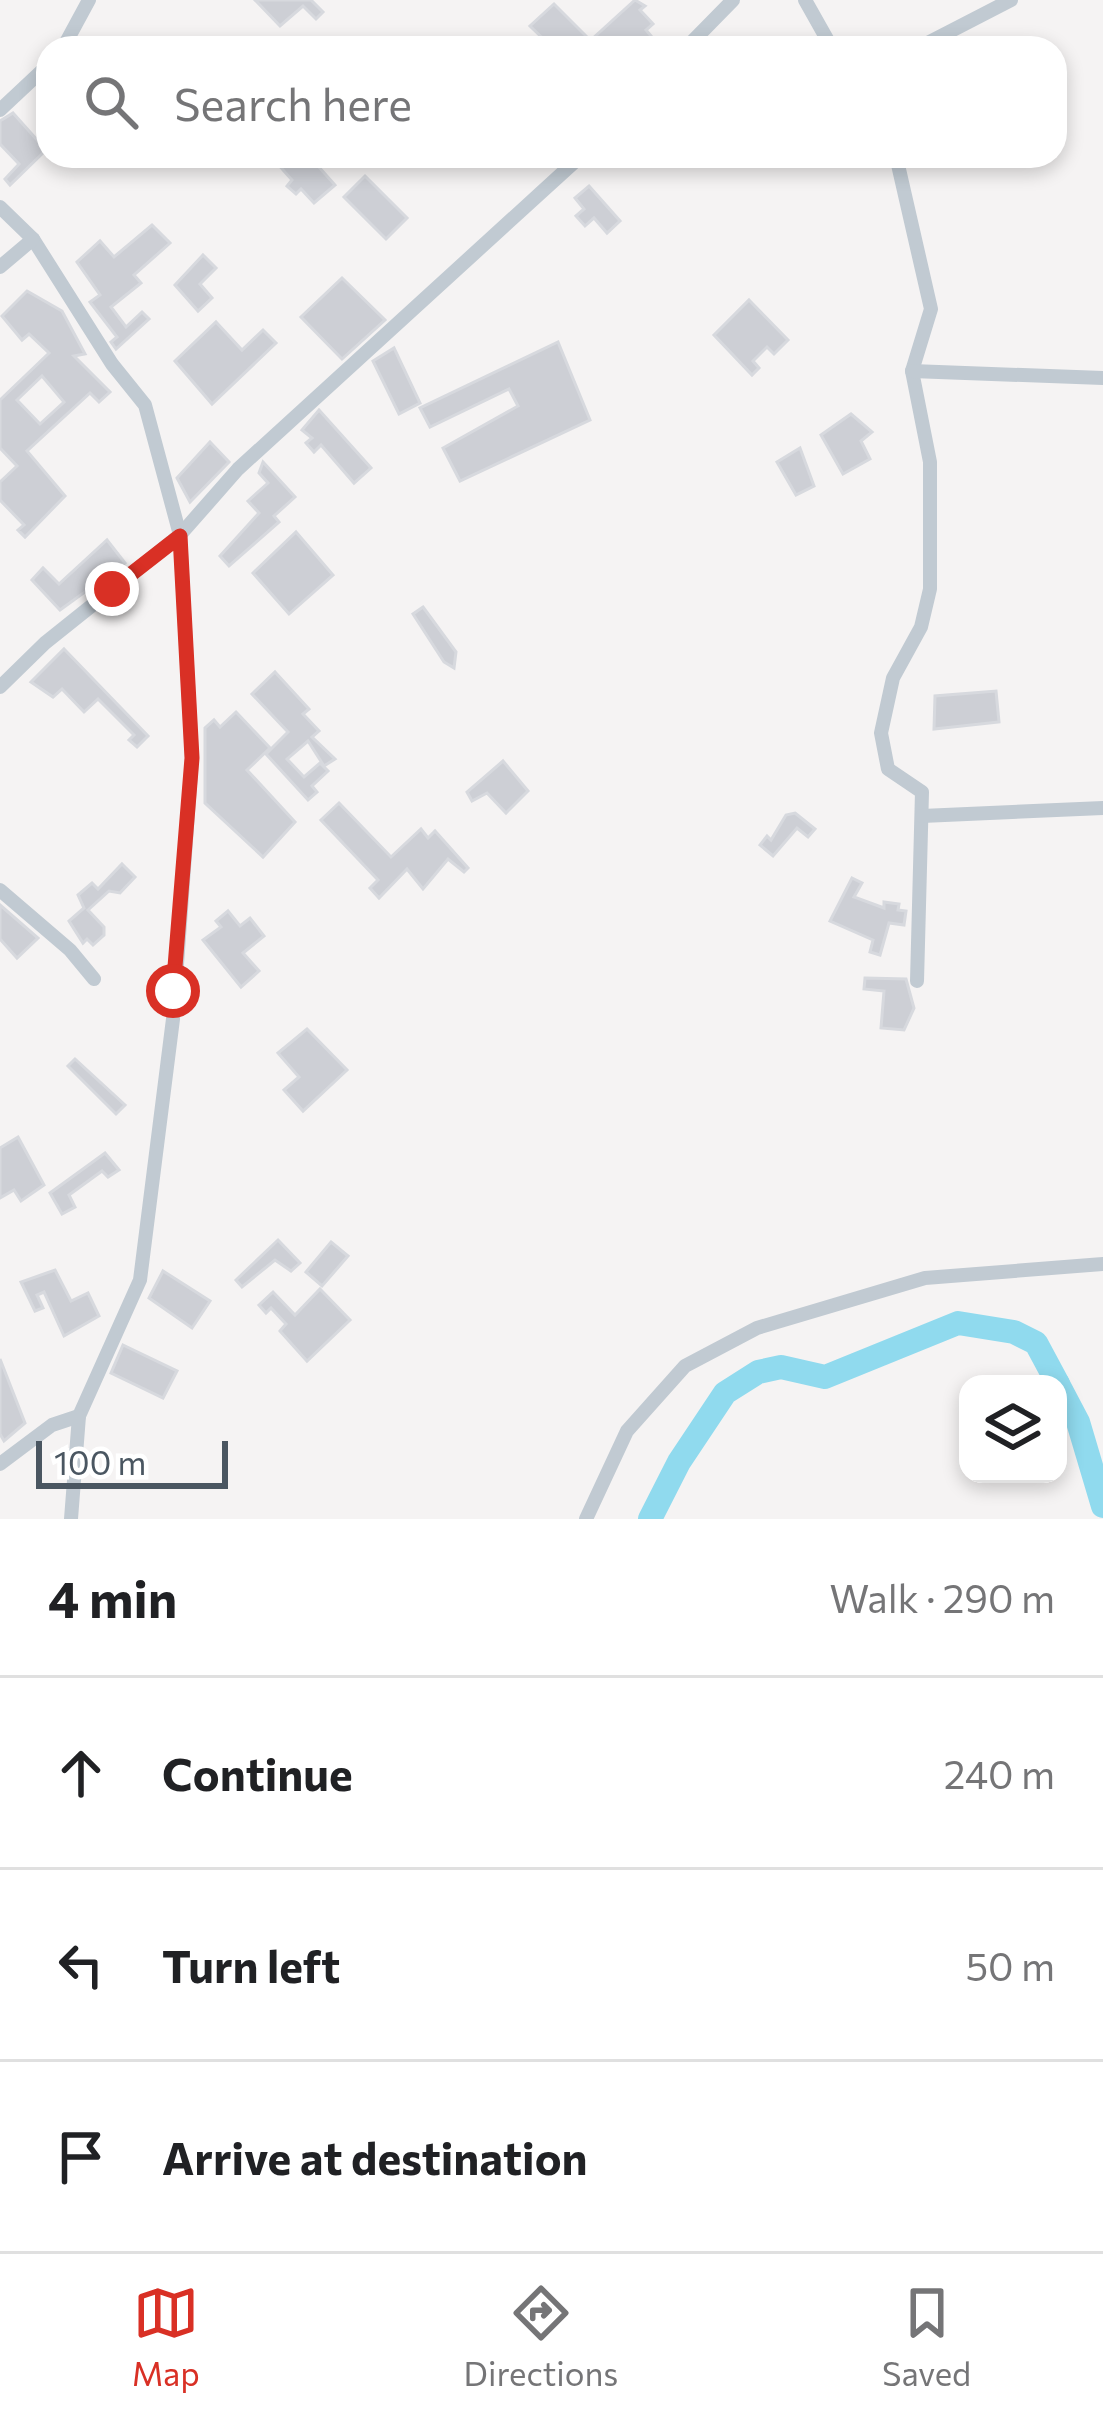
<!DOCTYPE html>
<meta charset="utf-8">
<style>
body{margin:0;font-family:Commissioner,sans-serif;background:#f2f2f2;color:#202124}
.controls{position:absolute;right:36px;bottom:36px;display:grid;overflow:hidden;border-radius:24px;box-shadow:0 6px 18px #0003}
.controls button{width:108px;height:108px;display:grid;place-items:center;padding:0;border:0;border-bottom:3px solid #e0e0e0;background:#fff;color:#202124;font:60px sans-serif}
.scale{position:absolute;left:36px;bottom:30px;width:192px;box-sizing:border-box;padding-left:12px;border:6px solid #4a5661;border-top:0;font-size:33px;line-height:42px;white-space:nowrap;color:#4a5661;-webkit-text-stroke:9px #fff;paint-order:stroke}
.stop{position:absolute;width:36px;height:36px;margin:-27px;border:9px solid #d93025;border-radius:50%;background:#fff}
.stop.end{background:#d93025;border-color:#fff;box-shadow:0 3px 12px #0008}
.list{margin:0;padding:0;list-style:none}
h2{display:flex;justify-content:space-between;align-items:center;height:156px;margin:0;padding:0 48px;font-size:51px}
h2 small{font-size:39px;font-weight:400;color:#757577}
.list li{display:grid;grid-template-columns:78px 1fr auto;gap:36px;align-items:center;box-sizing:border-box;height:192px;padding:0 48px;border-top:3px solid #e0e0e0}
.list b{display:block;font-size:45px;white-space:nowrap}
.list em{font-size:39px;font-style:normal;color:#757577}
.icon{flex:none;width:66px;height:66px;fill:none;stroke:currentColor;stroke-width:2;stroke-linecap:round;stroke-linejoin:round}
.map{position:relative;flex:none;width:1103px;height:1519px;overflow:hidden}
.search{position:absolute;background:#fff;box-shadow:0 6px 18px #0003;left:36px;right:36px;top:36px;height:132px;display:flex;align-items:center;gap:30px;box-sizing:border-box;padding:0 42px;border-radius:36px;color:#757577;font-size:45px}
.sheet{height:732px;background:#fff}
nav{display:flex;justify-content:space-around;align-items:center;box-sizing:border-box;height:168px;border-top:3px solid #e0e0e0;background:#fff;font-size:33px;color:#757577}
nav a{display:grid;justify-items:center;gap:6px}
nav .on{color:#d93025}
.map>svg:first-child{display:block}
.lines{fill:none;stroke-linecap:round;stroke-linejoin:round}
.river{stroke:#90daee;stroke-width:24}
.building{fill:#cdcfd5;stroke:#d7d9de;stroke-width:3;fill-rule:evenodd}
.minor{stroke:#c1cad2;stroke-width:14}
.route{stroke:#d93025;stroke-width:15}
</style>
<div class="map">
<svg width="1103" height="1519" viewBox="0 0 1103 1519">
<rect width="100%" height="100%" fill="#f5f3f3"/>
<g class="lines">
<g class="river">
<path d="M1058,1384L1078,1422L1103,1506"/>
<path d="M650,1519L679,1462L725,1393L758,1372L781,1367L825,1377L958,1323L1014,1332L1036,1343L1058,1384"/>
</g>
</g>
<g class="building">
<path d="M255,0H311L323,12L316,19L303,6L280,26Z"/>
<path d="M635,0L645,6L640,10L653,24L646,30L651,36L639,48H599L591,40Z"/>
<path d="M554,4L591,41L585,48H553L530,26Z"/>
<path d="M13,113L46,150L10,185L5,179L19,164L0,144V121Z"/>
<path d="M281,156H309L335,185L314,203L301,189L296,194L287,186L292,180L275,161Z"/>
<path d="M365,176L407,218L386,239L344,197Z"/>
<path d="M589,186L620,221L607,233L594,218L585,226L576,216L584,209L575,198Z"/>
<path d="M152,225L170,243L134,275L141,283L111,307L126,327L142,312L149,319L116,349L111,342L117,337L90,302L100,295L77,262L100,241L114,257Z"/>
<path d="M203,255L216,268L200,284L212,298L198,311L175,285Z"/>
<path d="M342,278L385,320L342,359L301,317Z"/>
<path d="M27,291L62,311L85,354L74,356L110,392L99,402L90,393L27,451L65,496L25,537L18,530L24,525L0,500V482L17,466L0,448V400L49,353L29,334L22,340L2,316ZM42,376L64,402L40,424L17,400Z"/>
<path d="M749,300L788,340L774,354L767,347L753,361L759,368L752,375L714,335Z"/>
<path d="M216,322L242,350L263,330L276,343L212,404L175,361Z"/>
<path d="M558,342L590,420L460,481L443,448L518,406L509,389L430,427L420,408Z"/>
<path d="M394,348L420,403L399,414L373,361Z"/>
<path d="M319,410L371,468L354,483L321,445L314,452L306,443L312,438L302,430Z"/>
<path d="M851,414L872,432L861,441L870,459L843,474L821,435Z"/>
<path d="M210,442L229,462L190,502L177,478Z"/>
<path d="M800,448L814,486L796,495L777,462Z"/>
<path d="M263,462L295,497L274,516L279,522L229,566L220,556L259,513L248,501L268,483L259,473Z"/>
<path d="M296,532L333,575L289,614L253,573Z"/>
<path d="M107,540L125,563L60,610L32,580L43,568L59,584Z"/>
<path d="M423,607L456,652L454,668L444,662L413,614Z"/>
<path d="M64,649L148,736L137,747L129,740L134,735L98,699L84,712L62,689L53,697L31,682Z"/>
<path d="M275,672L309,709L303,714L319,731L312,737L335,759L324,766L308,741L287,759L304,777L320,763L328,771L312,786L317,792L308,800L266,754L288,732L252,694Z"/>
<path d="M996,691L999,722L934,729L935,696Z"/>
<path d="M236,712L270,748L247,770L295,822L263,857L205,803V728L214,720L220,727Z"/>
<path d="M503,761L528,791L506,813L487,793L472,801L467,792Z"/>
<path d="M339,803L391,857L421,829L428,838L435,831L468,868L464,872L448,859L423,889L407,869L379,898L370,888L378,880L321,820Z"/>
<path d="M795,813L815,829L808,837L797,828L773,856L760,845L767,836L771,840L786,815Z"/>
<path d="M122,864L135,877L120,893L109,891L88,910L104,927V935L93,945L87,939L83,943L69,921L84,908L78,895L92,883L98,889Z"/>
<path d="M852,878L862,883L854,897L884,908V902L899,904L898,910L906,911L904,925L889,923L880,955L870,952L873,940L830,921Z"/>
<path d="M0,905L38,938L17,958L0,939Z"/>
<path d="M228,911L240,926L250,918L264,936L243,953L259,971L241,987L203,940L221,927L216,921Z"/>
<path d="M865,978L906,979L914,1008L904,1030L881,1028L884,991L864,989Z"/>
<path d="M307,1029L347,1070L303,1111L284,1090L299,1077L278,1053Z"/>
<path d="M75,1059L125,1105L116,1114L68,1066Z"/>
<path d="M18,1137L44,1185L21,1201L14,1190L0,1198V1148Z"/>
<path d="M105,1153L119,1170L108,1177L102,1171L69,1195L75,1207L62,1214L50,1193Z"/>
<path d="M278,1240L300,1263L291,1271L275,1260L242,1287L236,1280Z"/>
<path d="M331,1242L348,1256L322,1286L306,1272Z"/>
<path d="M55,1270L71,1301L88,1293L99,1316L64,1336L44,1292L37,1295L43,1308L35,1311L21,1282Z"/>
<path d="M163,1271L210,1301L192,1328L149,1298Z"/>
<path d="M320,1289L350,1320L307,1361L280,1331L286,1324L271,1308L266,1313L259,1305L273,1292L295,1315Z"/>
<path d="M123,1345L177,1371L163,1398L111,1373Z"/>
<path d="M0,1359L25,1423L4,1441L0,1434Z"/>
</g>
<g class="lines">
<g class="minor">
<path d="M805,0L832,48"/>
<path d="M63,48L89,0"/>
<path d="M686,48L733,0"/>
<path d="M918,48L1011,0"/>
<path d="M0,110L48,65"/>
<path d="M896,156L931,309L912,371L930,462V589L921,627L893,678L881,733L888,769L922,792L917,981"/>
<path d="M0,207L33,239L112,364L145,405L180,535L192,758L173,1019L140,1280L79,1416L71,1519"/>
<path d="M0,267L33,239"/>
<path d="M912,371L1103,378"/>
<path d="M0,687L45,643L180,535L238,469L581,156"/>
<path d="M922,816L1103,808"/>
<path d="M0,890L70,950L94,979"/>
<path d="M0,1464L52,1425L79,1416"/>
<path d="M586,1519L627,1431L685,1366L757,1328L925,1278L1103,1264"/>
</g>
</g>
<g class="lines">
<path class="route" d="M112,589L180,536L192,758L173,991"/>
</g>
</svg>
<div class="controls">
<button><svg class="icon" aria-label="layers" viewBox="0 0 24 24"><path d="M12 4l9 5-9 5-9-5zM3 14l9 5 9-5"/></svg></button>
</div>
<div class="scale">100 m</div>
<div class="stop" style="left:173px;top:991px"></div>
<div class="stop end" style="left:112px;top:589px"></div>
<div class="search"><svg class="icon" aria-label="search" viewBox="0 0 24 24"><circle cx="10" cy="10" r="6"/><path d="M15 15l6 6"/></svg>Search here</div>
</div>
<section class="sheet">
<h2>4 min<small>Walk · 290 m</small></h2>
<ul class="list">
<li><svg class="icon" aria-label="ahead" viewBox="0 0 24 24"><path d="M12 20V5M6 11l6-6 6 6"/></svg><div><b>Continue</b></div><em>240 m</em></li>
<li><svg class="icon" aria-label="left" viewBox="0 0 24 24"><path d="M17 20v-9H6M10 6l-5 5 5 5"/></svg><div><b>Turn left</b></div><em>50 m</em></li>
<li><svg class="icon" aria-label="arrive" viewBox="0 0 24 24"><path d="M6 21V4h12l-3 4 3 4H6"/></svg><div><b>Arrive at destination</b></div></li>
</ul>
</section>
<nav>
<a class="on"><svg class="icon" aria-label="map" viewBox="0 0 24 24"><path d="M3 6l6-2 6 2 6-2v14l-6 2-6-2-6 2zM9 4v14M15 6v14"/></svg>Map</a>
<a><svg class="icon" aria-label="directions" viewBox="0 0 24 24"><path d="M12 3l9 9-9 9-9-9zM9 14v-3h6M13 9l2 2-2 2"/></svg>Directions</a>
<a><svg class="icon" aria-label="saved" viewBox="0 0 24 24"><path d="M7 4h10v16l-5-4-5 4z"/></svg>Saved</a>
</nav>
